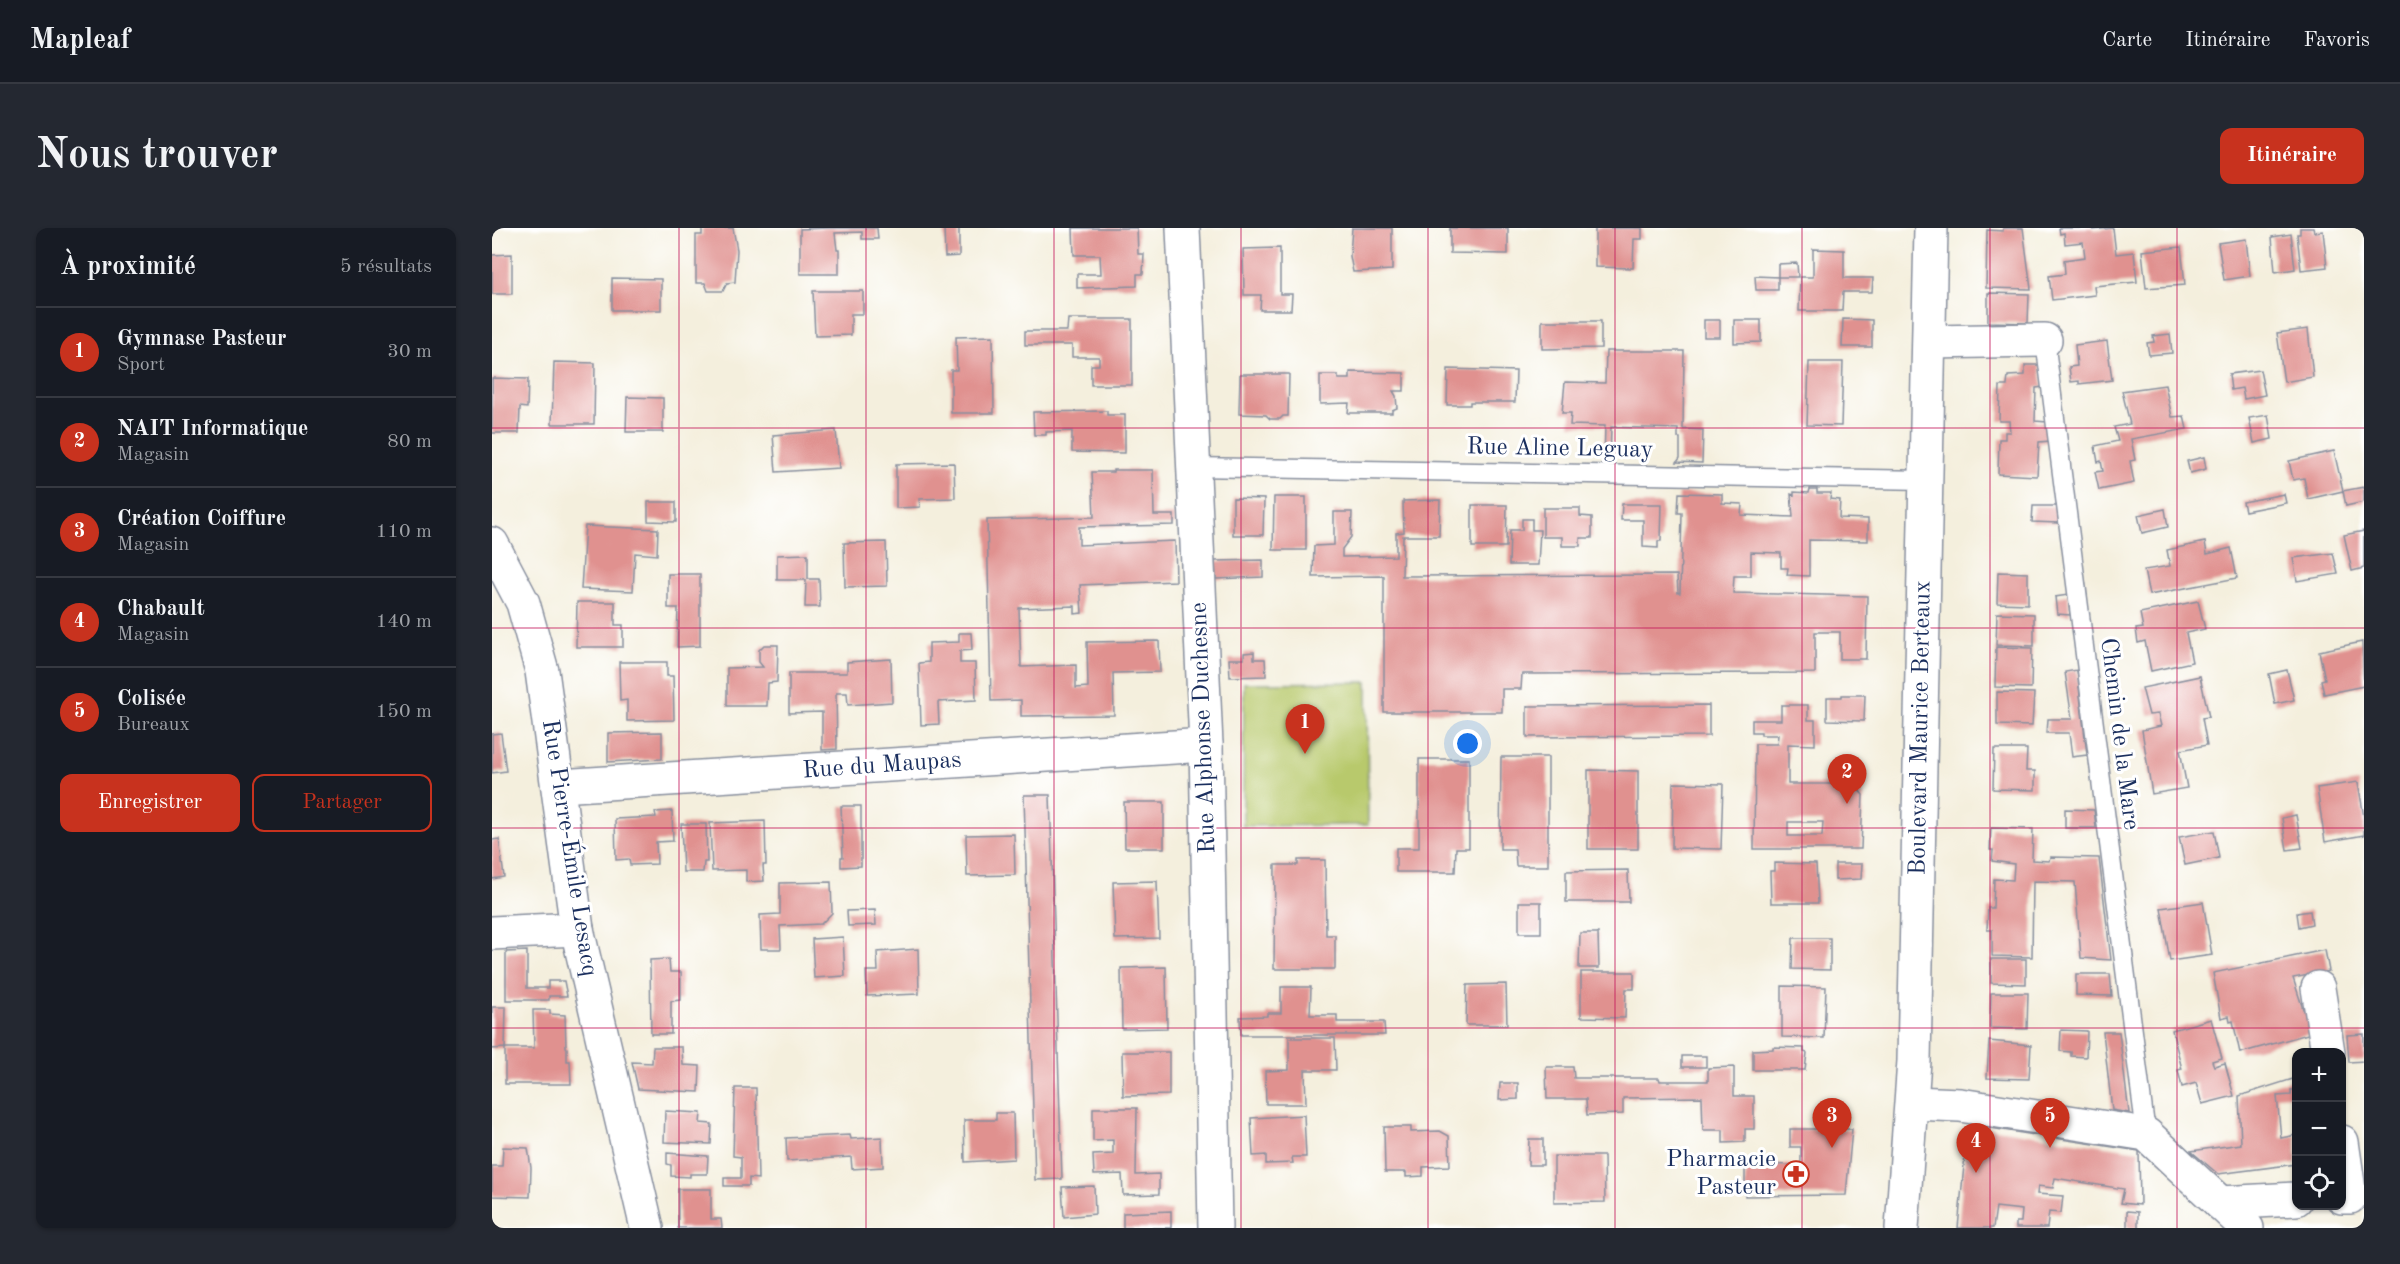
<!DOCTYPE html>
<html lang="fr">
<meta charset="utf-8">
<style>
body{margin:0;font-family:"Old Standard TT",serif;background:#242831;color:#f1f3f6}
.controls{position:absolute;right:18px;bottom:18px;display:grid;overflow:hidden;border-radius:12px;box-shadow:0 2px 4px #0004}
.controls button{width:54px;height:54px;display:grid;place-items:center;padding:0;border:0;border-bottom:2px solid #363941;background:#171b24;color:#f1f3f6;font:30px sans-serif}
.you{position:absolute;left:976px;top:516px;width:21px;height:21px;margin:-15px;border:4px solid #fff;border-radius:50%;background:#1a73e8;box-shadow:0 0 0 9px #1a73e833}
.badge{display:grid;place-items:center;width:39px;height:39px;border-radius:50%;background:#c8321e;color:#fff;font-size:20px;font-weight:700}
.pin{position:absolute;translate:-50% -50px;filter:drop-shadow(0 2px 3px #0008)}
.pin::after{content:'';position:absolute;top:32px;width:21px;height:18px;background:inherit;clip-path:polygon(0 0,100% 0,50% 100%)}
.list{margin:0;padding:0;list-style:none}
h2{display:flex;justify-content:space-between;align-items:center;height:78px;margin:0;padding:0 24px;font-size:26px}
h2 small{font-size:20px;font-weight:400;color:#9ea1a6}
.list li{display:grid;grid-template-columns:39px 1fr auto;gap:18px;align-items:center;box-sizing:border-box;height:90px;padding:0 24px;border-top:2px solid #363941}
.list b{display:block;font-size:22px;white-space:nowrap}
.list p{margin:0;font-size:20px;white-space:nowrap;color:#9ea1a6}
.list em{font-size:20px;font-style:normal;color:#9ea1a6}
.actions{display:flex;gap:12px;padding:18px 24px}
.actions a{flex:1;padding:14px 0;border:2px solid #c8321e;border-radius:12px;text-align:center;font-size:21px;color:#c8321e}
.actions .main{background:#c8321e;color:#fff}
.icon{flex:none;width:33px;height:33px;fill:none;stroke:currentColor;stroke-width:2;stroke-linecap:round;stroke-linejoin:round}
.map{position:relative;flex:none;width:1872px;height:1000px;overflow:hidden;border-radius:12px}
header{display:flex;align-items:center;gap:36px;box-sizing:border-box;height:84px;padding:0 30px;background:#171b24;border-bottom:2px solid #363941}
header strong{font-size:28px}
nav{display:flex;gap:33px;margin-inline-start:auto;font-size:21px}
.intro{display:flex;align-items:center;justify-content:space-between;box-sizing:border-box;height:144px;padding:0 36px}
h1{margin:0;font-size:42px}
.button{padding:15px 27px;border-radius:12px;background:#c8321e;color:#fff;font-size:21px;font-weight:700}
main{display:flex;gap:36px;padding:0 36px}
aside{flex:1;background:#171b24;border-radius:12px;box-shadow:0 2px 4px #0004}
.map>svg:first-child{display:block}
.green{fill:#b8c96c;stroke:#6a7c65;stroke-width:1.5}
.building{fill:#e0918f;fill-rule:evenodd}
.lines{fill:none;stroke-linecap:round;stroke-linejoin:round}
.service-casing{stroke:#888f9e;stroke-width:21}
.minor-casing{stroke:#888f9e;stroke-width:36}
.tertiary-casing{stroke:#888f9e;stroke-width:36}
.service{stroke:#fff;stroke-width:18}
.minor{stroke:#fff;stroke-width:33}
.tertiary{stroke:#fff;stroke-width:33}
.grid{fill:none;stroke:#c2185b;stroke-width:1.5;stroke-opacity:0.55}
.labels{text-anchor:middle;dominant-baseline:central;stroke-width:6;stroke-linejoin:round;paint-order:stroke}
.street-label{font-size:24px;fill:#1b2f5e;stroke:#fff}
.poi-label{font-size:24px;fill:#1b2f5e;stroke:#fff;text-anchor:end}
</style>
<header>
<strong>Mapleaf</strong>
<nav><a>Carte</a><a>Itinéraire</a><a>Favoris</a></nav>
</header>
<div class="intro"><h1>Nous trouver</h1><a class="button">Itinéraire</a></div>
<main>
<aside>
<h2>À proximité<small>5 résultats</small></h2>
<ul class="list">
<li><span class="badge">1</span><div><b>Gymnase Pasteur</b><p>Sport</p></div><em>30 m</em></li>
<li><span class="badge">2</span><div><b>NAIT Informatique</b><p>Magasin</p></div><em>80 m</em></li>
<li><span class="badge">3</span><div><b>Création Coiffure</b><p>Magasin</p></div><em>110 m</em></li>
<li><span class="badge">4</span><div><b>Chabault</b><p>Magasin</p></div><em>140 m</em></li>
<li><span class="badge">5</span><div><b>Colisée</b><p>Bureaux</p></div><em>150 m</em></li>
</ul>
<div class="actions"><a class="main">Enregistrer</a><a>Partager</a></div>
</aside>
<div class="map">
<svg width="1872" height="1000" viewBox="0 0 1872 1000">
<rect width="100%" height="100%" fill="#fff"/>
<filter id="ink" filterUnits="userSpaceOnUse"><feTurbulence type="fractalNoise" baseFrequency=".0167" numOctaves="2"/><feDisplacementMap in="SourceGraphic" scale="12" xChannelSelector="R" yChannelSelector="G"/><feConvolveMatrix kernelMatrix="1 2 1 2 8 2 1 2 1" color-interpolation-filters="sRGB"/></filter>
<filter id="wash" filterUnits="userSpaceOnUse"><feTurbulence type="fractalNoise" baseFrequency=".008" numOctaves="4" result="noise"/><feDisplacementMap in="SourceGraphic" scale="24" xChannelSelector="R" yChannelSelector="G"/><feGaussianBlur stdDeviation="1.35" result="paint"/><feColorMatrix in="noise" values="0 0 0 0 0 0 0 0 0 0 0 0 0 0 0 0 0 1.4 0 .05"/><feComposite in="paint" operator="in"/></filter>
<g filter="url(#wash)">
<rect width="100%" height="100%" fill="#f4efdd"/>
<path class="green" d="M875,454L876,597L751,598L752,455Z"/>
<g id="blocks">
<g class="building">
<path d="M210,0H241L245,22L243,54L235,55L231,63H216L213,55H204V7H210Z"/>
<path d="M337,0H385L386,11H370V4L343,5L345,22H347V46H308V1Z"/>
<path d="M452,0H467V28L453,29Z"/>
<path d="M581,0H645L646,26H652L651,46H645V58L585,60V46H609L608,27H582Z"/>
<path d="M860,0H900V42L861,44L858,28Z"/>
<path d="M958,0H1016V26L958,25Z"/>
<path d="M1103,0H1150V11H1142L1141,40L1103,39Z"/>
<path d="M1511,0H1531L1539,61L1494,60L1495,2L1511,3Z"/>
<path d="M1567,0H1601V2L1621,0L1624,26L1642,24L1645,54L1602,58L1603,67L1560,72L1557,48L1573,46L1572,32L1593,29L1591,14L1573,16L1572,5L1568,6Z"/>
<path d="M1808,0H1821L1822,4L1831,3L1835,39L1809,42L1805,6H1808Z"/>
<path d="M1799,6L1803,41L1783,44L1780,9Z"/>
<path d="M1754,11L1758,48L1732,52L1726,15Z"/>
<path d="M1689,19L1693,57L1654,60L1650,23Z"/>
<path d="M788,20V66H800L799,82H768L769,67H752L751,21Z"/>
<path d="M1321,21L1352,22V50H1381L1380,64H1351L1350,83H1307L1308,49H1321Z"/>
<path d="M20,26V66H0V27Z"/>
<path d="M1305,35L1306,49H1286V36Z"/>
<path d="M1263,48L1286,49V62H1264Z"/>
<path d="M120,50L169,51V82H120Z"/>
<path d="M321,63H371V86H359V107L323,108Z"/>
<path d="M1496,65L1537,66L1536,95L1496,94Z"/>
<path d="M576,91H640V157H599V137H607V129H580V117H533V103H575Z"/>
<path d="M1351,91L1380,92V119H1350Z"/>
<rect x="1212" y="92" width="16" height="17"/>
<path d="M1242,92H1269V114L1242,115Z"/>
<path d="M1050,93H1109V120L1050,121Z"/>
<path d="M1816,101L1821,149L1792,154L1785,105Z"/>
<path d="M1678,106L1680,125L1657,127L1655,115L1662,114L1661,108Z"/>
<path d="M501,108L502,185H459V142H465L464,109Z"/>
<path d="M1615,113L1620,152L1587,156V153L1579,154L1577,139L1585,138L1583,117Z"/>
<path d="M1114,123H1192L1191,201L1211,202L1210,235L1185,234L1188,230V210H1186V201L1119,199L1118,233H1112L1113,198L1078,197L1079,185H1070L1073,154L1113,155Z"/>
<path d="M62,134L103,135L102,196H60Z"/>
<path d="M1317,134H1351L1349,198L1315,197Z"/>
<path d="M1533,137H1548L1551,159L1544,160L1543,193L1555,194L1558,213L1547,214L1545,248L1506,246L1507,211H1513V204H1518L1517,193H1507L1508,158H1515L1516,148L1533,147Z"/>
<path d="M956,141L1024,143L1023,174H978V177H955Z"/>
<path d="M1768,142L1773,167L1752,171L1750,160L1739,162L1737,146Z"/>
<path d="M858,144L912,145V163H901L904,168L905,180L900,182V185H856L857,175L828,176V147H846V151H858Z"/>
<path d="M748,146H797L796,188H791L788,191H778L774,187L747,186Z"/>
<path d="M0,150L36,151L35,180L28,179L27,205H0Z"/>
<path d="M1673,157L1680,189L1692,188L1695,201L1639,211L1643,232L1638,233L1642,255L1607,262L1603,244L1611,243L1609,233L1606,234L1603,218L1626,213L1622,199L1638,196L1630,163Z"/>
<path d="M135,169L171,170V204H134Z"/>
<path d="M615,183V187H633V225L580,224V203L554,204V207H542L541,184Z"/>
<path d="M1776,187L1780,211L1762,215L1757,190Z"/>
<path d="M344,202L347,240L284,244L281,207Z"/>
<path d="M1842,223L1851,263L1872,259V274L1854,278L1851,263L1816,271L1812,250L1801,252L1797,233Z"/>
<path d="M1712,229L1714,241L1698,245L1695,233Z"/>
<path d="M462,235L463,270L427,271L428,279L404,280V236Z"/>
<path d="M621,242H661L662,287H682V297L587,299V317L683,313L684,353L588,357L590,385L583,386V378L527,380L529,439L584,437V460L596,459L595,414L667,413L668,444L621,445L622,487L529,488V472L499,473L495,292L602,289L600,244H621Z"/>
<path d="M1318,261H1325V265H1339L1338,271L1348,272L1347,290L1376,291V313L1317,312V348L1295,347L1296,340H1289V325L1259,324V348H1242L1241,365L1375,368L1374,431H1348V404H1323V445L1030,446L1029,461H1010V484H892V348L821,349L822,318L842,317V284H860L859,309L850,321V329L904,328V305L912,304L911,273L948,272L947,308H911L910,348L1185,347L1186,365H1188L1190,285H1186L1187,265L1230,266V275L1250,276L1249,287L1301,289L1299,266L1302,267V264L1317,265Z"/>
<path d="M1792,266L1794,275L1753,283L1751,274Z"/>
<path d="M782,269H814V322H781Z"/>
<path d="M741,270L772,271L771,307H741Z"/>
<path d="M156,274H184V294L156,293Z"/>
<path d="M1130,276H1170L1169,313H1166V320L1151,319V292H1129Z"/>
<path d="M980,277H1015L1014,319H980Z"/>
<path d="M1541,278H1565L1567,295L1540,294Z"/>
<path d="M1051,280H1088V288L1100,289V310H1088V318H1070V309H1051Z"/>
<path d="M1673,281L1676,299L1650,305L1646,287Z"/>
<path d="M1030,291H1040V302H1048L1046,337H1017L1018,302H1030Z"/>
<path d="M93,298L166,301L165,327L143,325L141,363L89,361Z"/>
<path d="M1872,303V340L1860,343L1852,307Z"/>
<path d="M394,314L395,358L353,359L352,315Z"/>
<path d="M1713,314L1715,326L1739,320L1745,350L1657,367L1652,342L1678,338L1675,322Z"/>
<path d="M1841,325L1846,346L1805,353L1801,330Z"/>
<path d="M316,326V351H327L328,379H313L314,352H285V327Z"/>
<path d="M771,332V349L724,351L723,333Z"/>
<path d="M1506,344L1536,345V376L1505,375Z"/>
<path d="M176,346H208V418L185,419L186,380H176Z"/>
<path d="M1576,367L1578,387L1565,386L1563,369Z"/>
<path d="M1706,373L1713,401L1694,405L1700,434L1659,443L1653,413L1646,415L1644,401L1651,400L1648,385Z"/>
<path d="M85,374H123V397H131V419H84Z"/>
<path d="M1505,385L1542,386V418L1504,417Z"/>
<path d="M467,405H479L480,422L468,423V435H483L484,472L446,474L447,496L429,497L427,435L437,434V415L467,414Z"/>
<path d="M1870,414L1872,458L1832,466L1829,452L1833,451L1827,423Z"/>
<path d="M272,417H286L285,454L276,455L275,478H235V440L271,439L267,434V422Z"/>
<path d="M1504,419L1540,420L1539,460L1503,459Z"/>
<path d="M762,424V431H773L774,448L738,449L737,431H752V425Z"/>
<path d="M399,431L400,474L356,477L355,465H344L345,521L330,522V484L297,485V445H355V434Z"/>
<path d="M127,434H175V448H181L182,492L135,493V472L128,473Z"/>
<path d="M1585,442L1595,527L1580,529L1577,505H1555L1556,491H1580L1573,444Z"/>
<path d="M1795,442L1802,472L1783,476L1777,446Z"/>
<path d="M1708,448L1717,489L1710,490L1715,517L1688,522L1695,560L1660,566L1650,502L1669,498L1666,486L1657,487L1650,460Z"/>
<path d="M1505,464L1542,465L1540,498L1505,497Z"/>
<path d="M1350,467H1373L1372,493L1335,492V469H1350Z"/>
<path d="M1217,477V508L1035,509V478Z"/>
<path d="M1289,477H1316V492H1323V517L1296,516V556H1362L1371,567L1369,621H1262L1263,516H1285L1286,507H1269V504H1260V492H1289ZM1296,594H1331L1330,608H1296Z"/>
<path d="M170,504V531L116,534V505Z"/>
<path d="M9,505L14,543L0,545V506Z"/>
<path d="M1502,521H1535L1534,543H1543V562L1501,561Z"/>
<path d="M1009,529H1056V638H1024L1023,621H1008Z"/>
<path d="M927,531H977V620H964L963,644H904V620H927Z"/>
<path d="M1096,542L1146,543V621H1096Z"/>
<path d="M1866,554L1872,589V607L1833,614L1825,560Z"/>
<path d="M1181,555L1231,556L1229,621L1180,620Z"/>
<path d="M532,567H558L570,951L543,952Z"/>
<path d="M632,574H672V620H633Z"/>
<path d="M349,578H369V638L349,639V629H351Z"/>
<path d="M1573,581L1602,582L1604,600H1573Z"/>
<path d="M180,583L181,613L164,614L165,636L138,637L137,631L124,632L123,591L164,589L163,584Z"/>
<path d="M1804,587L1810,620L1795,622L1790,590Z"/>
<path d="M273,593L274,637H271L272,653L254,654V642L220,643L218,595Z"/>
<path d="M189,596H214L215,634H212L211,644H191Z"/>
<path d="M1499,600L1541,601L1540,632L1557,633L1558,629L1607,630L1619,732L1589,730L1583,654L1541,653L1540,729L1500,728V702H1495L1496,680H1501L1502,651L1521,652L1522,636L1500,633L1501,622H1498Z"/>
<path d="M1722,603L1727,630L1693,637L1687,609Z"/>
<path d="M522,606L523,647L475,648L474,607Z"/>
<path d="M7,611L12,649L0,651V612Z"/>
<path d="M806,632H833L834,707H843V741H782L783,637H806Z"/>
<path d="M1282,635L1324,636L1326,675H1279L1278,643H1282Z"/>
<path d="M1343,636H1370L1369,651L1343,652Z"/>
<path d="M1136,642L1137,674H1074V643Z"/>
<path d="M665,653L667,710L623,711L621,654Z"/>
<path d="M339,654L340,685L329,696L288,698L289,721H269L268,687L288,686V655Z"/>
<rect x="1027" y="674" width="22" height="31"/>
<path d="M1711,674L1720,727L1678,733L1669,680Z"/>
<path d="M383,682L384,697L356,698L355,683Z"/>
<path d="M1818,683L1820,696L1807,699L1805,685Z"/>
<path d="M1088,705H1106L1107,740H1087Z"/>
<path d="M351,709L353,748L322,750L320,711Z"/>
<path d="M1301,710H1338V742L1300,741Z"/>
<path d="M426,721L427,766L375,768L374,743H386L385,724Z"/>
<path d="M1833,722L1837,743L1801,750L1811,781L1820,791L1823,804L1748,825L1741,793L1738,794L1737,788L1729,790L1721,745Z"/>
<path d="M35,723V760H56V753H72L75,768H57V772H14V724Z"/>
<path d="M177,731L178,744H189V772L179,773V806H159L158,732Z"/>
<path d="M1499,731H1534V756L1499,755Z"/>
<path d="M674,739L675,800L630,801L629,740Z"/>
<path d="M1089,744H1142V761H1134L1133,790L1089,789Z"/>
<path d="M1584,746H1618L1620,768L1584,767Z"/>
<path d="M1014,756L1015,797H974L975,757Z"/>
<path d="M1290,758L1334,759L1332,810L1290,809Z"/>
<path d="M789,759H819L818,787H845V794H892L893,807H749L748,789L775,788V785H789Z"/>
<path d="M1499,765H1536L1535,801L1498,800Z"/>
<path d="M0,779H14L13,820L0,821Z"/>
<path d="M41,782H58V786L73,787L74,819L75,820V833H78L79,856H13V820H42Z"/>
<path d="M1719,791L1730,830L1720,833L1722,838L1733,835L1742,868L1710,876L1704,855L1690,859L1686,842L1690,841L1680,802Z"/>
<path d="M1569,802L1595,803L1594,829L1579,828V824L1568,823Z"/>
<path d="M1611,804H1627L1637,885L1620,882Z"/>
<path d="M1872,806V833L1857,834L1855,807Z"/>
<path d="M797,810H843L844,842H813L814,876H774L773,843L797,842Z"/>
<path d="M1497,813L1539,817L1537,851L1495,850Z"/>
<path d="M161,819H190L191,837L208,838L207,864L146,861L140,834L160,835Z"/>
<path d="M1281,819L1312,820V824L1315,825L1313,842H1261V822L1281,821Z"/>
<path d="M630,824H677V867L631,868Z"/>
<rect x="1190" y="828" width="24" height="11"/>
<path d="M1054,839H1081L1082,850H1167L1168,853H1216V840L1242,839V868H1262V901H1253V914L1231,915V902H1211L1210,869L1131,870V886L1095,887L1094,871H1055Z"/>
<path d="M1804,850V862H1799V867L1785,868L1789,910L1804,907V936L1726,946L1699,923L1749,916L1747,868Z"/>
<path d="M1008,855H1026V871L1007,872Z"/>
<path d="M243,860H264L266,951L257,950V958H232V950H249V929L241,928Z"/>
<path d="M601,880H645L644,947L667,946V966L631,967L630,946L602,947L601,927L621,926V912L601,913Z"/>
<path d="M173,883L209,885L208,895L220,896L219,916L172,914Z"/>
<path d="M504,885H521L522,931L473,934L472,892H504Z"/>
<path d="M812,887L814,929H800L801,935L774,936V927L761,928L759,890Z"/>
<path d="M1485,898L1647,923L1648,977L1629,975L1632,961L1563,950L1561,960L1546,958L1545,966L1571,968L1569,985L1557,984L1555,1000H1524V994H1529L1530,982L1504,979L1501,1000H1466L1475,906Z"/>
<path d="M892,899H919V904L948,903L957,908L958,938L931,939V948L914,949V944H893Z"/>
<path d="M1298,901H1360L1354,967L1253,968V936L1309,937V919H1298Z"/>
<path d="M358,907L359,911L390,909L391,939L360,941L359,929L295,933L294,910Z"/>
<path d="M1037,911H1051V937H1036Z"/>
<path d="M11,919L36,920L39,940L38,969L0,968V938H10Z"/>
<path d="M175,925L216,928L215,946H198V949L179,948V937L175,936Z"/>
<path d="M1062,928H1112L1113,974L1062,975Z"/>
<path d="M602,958L603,986L572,989L570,959Z"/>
<path d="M186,961H219V991H229L230,1000H186Z"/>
<path d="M679,983V1000H631V985Z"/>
<path d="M1635,983L1646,984V1000H1635Z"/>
</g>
</g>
</g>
<g filter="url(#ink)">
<use href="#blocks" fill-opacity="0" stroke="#888f9e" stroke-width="1.5"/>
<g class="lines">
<g class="service-casing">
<g id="service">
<path d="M1553,112L1654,906"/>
<path d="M702,239L1434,252"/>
</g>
</g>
<g class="minor-casing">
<g id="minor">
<path d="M691,0L714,517L723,1000"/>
<path d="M1438,114L1553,112"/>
<path d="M0,316L31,375L50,443L85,701L155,1000"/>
<path d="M67,558L714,517"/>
<path d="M0,705L85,701"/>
<path d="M1826,760L1836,824"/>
<path d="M1421,875L1468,877L1654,906L1755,1000"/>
<path d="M1850,914L1858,969H1850"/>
<path d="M1728,975L1804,971"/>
</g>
</g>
<g class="tertiary-casing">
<path id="tertiary" d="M1410,1000L1422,833L1439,0"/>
</g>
<use href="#service" class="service"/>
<use href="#minor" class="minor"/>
<use href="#tertiary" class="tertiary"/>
</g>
</g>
<path class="grid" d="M187,0V1000M374,0V1000M562,0V1000M749,0V1000M936,0V1000M1123,0V1000M1310,0V1000M1498,0V1000M1685,0V1000M0,200H1872M0,400H1872M0,600H1872M0,800H1872"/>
<defs>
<g id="pharmacy-ring" transform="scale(1.35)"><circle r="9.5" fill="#fff" stroke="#c8321e" stroke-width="1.5"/><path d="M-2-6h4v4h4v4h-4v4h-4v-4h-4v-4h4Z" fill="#c8321e"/></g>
</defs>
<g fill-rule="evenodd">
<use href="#pharmacy-ring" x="1304" y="946"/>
</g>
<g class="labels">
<g class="street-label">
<text transform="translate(1068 221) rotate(1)">Rue Aline Leguay</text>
<text transform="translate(712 500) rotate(-92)">Rue Alphonse Duchesne</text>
<text transform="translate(1429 500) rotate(-89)">Boulevard Maurice Berteaux</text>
<text transform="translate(1627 506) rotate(83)">Chemin de la Mare</text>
<text transform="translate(390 538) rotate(-4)">Rue du Maupas</text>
<text transform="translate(77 620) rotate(81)">Rue Pierre-Émile Lesacq</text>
</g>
<g class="poi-label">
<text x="1284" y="932">Pharmacie<tspan x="1284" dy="28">Pasteur</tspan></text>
</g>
</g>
</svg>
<div class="controls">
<button>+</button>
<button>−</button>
<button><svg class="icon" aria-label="locate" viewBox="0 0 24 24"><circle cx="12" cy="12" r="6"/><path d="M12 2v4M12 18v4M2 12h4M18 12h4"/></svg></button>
</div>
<div class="you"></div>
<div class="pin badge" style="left:813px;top:526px">1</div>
<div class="pin badge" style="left:1355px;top:576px">2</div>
<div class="pin badge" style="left:1340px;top:920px">3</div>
<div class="pin badge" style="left:1484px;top:945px">4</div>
<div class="pin badge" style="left:1558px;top:920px">5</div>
</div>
</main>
